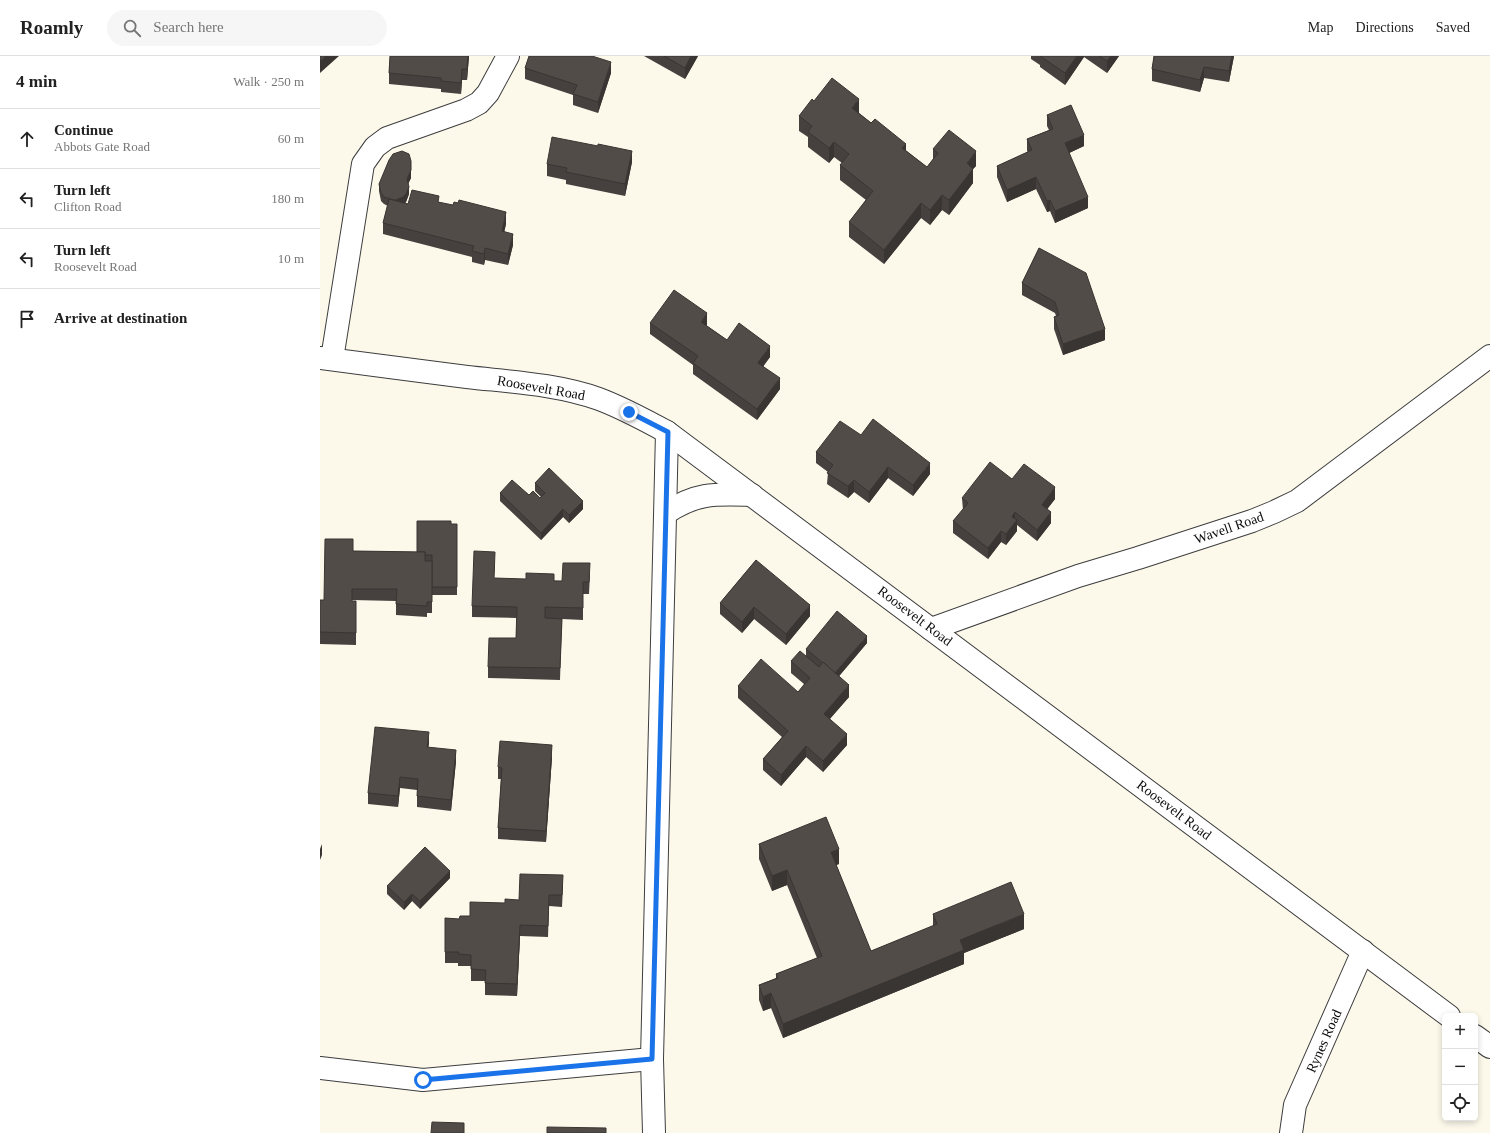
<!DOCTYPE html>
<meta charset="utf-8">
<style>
body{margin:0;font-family:"Times New Roman",serif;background:#f6f6f6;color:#222}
.controls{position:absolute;right:12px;bottom:12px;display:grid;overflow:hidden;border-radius:6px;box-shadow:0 2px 6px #0003}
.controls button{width:36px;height:36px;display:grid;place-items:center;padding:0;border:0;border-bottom:1px solid #e0e0e0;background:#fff;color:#222;font:20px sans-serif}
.stop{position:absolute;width:12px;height:12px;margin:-9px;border:3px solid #1a73e8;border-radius:50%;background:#fff}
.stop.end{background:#1a73e8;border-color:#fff;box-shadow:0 1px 4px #0008}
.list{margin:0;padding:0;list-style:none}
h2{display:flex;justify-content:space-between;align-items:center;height:52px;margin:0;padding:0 16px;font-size:17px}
h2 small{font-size:13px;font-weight:400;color:#767676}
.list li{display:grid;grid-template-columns:26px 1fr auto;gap:12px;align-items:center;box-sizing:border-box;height:60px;padding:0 16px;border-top:1px solid #e0e0e0}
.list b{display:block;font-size:15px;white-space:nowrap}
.list p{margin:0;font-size:13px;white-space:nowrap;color:#767676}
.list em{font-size:13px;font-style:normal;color:#767676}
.icon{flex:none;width:22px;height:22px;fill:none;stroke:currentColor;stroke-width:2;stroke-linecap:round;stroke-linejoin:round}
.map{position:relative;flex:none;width:1170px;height:1077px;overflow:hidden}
header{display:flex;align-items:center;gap:24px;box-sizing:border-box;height:56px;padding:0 20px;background:#fff;border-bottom:1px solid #e0e0e0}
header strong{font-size:19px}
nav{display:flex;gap:22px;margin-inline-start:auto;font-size:14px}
.search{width:280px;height:36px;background:#f6f6f6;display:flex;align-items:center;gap:10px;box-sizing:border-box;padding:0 14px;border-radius:22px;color:#767676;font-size:15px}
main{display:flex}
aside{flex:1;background:#fff}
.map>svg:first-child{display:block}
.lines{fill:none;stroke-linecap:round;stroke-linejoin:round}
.minor-casing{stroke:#3d3d3d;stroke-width:24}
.minor{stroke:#fff;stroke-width:22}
.wall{fill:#46413e}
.shaded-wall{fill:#393532}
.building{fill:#514c48;stroke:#393532}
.route{stroke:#1a73e8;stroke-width:5}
.labels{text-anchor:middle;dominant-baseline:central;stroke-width:4;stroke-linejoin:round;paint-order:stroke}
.street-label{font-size:14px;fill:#0a0a0a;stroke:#fff}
</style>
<header>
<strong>Roamly</strong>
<div class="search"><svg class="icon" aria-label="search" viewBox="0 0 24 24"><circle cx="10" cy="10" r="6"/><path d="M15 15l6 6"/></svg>Search here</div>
<nav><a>Map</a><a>Directions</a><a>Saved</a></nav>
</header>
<main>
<aside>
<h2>4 min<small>Walk · 250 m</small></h2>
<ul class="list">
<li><svg class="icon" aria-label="ahead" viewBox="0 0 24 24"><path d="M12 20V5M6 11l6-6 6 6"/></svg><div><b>Continue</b><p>Abbots Gate Road</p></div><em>60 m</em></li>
<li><svg class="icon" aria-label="left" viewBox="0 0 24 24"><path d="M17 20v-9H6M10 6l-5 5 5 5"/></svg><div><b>Turn left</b><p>Clifton Road</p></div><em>180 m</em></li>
<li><svg class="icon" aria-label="left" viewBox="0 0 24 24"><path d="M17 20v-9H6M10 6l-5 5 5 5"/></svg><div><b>Turn left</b><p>Roosevelt Road</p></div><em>10 m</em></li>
<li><svg class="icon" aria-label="arrive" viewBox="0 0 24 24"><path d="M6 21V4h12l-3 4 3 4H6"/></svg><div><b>Arrive at destination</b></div></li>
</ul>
</aside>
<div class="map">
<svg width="1170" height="1077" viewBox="0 0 1170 1077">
<rect width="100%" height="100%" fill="#fcf9eb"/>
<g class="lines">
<g class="minor-casing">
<g id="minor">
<path d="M0,302C49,308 98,315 147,321C191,326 237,328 279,343C303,352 325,364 347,376L1129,960"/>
<path d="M12,303L43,108L55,91L67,82L146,54L159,47L168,37L188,0"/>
<path d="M346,457C377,436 396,438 432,439"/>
<path d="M611,573L758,520L818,502L932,465L954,456L977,445L1170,300"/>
<path d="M1155,980L1170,991"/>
<path d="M0,1012L103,1024L332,1003"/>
<path d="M334,1077L332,1003L347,376"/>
<path d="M971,1077L975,1049L1043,895"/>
</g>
</g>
<use href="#minor" class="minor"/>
</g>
<g class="wall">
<path d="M70,0H149L147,24H142L141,38L121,36V33L69,28V17Z"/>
<path d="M324,0H378L365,23Z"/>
<path d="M711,0H799L787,17L764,1L745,29L720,11V9L711,3Z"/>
<path d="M834,0H914L909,26L884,22L880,36L832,25V13Z"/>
<path d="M205,12L291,17L278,57L253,49V39L205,23Z"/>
<path d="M494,45L539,57L607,111L613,103V93L656,110L653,113V127L629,159L622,154L610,169L601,162L564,208L529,181V166L546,144L520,124V109L522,107L514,101L509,107L488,91V81L479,75V60Z"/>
<path d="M727,59L764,90L749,97L768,152L735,167L730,155L727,156L716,133L687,146L677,121V110L708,96L707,95V83L729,74L727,70Z"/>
<path d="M278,90L312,106L305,140L246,128V124L227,120V108Z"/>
<path d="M91,113V122L88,128L89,138L86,146L85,147L88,148L119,146L186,168L184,176L193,189L188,209L165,204L164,209L152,206V201L63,178V167L68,150L64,148L61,145L59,135V128Z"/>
<path d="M719,192L785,284L743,299L734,273V261L736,260L735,257L702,239V227Z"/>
<path d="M330,267L387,269H386L407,284L450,301L443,310L460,333L437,364L373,318V309L330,278Z"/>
<path d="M541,379L610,418L593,440L568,422L549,447L534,436L528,442L507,428L508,416L496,407V396Z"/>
<path d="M692,423L735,443L727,453L731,467L717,485L697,469V475L686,489L681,486L668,503L633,477V465L643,454L642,442Z"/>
<path d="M215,427L263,453L249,467L243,461L221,484L180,445V437L220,442L221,441L215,435Z"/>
<path d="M131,468H137V539H112V557H107V561L76,559V545L32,544V545H36V589L0,588V544H4L33,495L97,496Z"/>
<path d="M436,504L490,560L466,589L434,563L422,577L400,558V547Z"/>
<path d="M175,507L174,522L242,525L270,518L269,538H263V564L242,563L240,624L168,622V611L196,582L197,562L152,561V550Z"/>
<path d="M547,587L519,620L529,641L510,663L527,689L503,716L486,701L461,730L443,714V703L462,681L418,642V630L478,636L484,628L471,617V605L486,600V593Z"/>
<path d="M109,687L108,691L136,705L131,755L97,751V734L80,732L78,751L48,748V737Z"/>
<path d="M232,701L226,786L178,783V772L181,723H178V711Z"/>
<path d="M439,788L519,808L516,809L551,895L613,870V858L704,873L644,897V908L463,982L451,952L443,955L439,944V929L456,922V918L497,902L467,829L452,835L439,803Z"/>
<path d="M130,822L100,853L92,845L84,854L67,838V830Z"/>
<path d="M243,830L242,851L229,850L228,881L200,880L197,940L165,939V925H151V910H138V907H125V862L139,863L150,860L185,847L199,844Z"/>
</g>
<g class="shaded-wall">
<path d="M6,0H19L0,17V5Z"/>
<path d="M148,0H149L147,24V13Z"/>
<path d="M371,0H378L365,23V12Z"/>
<path d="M757,0H764V1L745,29V17Z"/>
<path d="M791,0H799L787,17V5Z"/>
<path d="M912,0H914L909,26V15Z"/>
<path d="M291,6V17L278,57V46Z"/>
<path d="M884,11V22L880,36V24Z"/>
<path d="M142,13V24L141,38V27Z"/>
<path d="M539,43V57L532,67V52Z"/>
<path d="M764,79V90L745,99V87Z"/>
<path d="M514,86V101L509,107V92Z"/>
<path d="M586,88V102L582,92Z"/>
<path d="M312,95V106L305,140V128Z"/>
<path d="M656,95V110L653,113V127L629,159V144L647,107Z"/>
<path d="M91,105V122L87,130V123Z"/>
<path d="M716,121V133L687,146V134Z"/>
<path d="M89,131V138L86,146L83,149L76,152V144Z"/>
<path d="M622,139V154L610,169V154Z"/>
<path d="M768,141V152L735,167V155Z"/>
<path d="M730,144V155L727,156V145Z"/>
<path d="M601,147V162L564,208V194Z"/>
<path d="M186,156V168L182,186V175Z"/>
<path d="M193,178V189L188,209V198Z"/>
<path d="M165,192V204L164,209V198Z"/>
<path d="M387,257V269L381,277V266Z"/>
<path d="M785,273V284L743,299V288Z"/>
<path d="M450,290V301L438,318V307Z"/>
<path d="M460,322V333L437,364V353Z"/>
<path d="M610,407V418L593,440V429Z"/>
<path d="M568,411V422L549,447V436Z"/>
<path d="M534,424V436L528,442V430Z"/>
<path d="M735,431V443L722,460V449Z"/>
<path d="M263,445V453L249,467V459Z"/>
<path d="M243,453V461L221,484V477Z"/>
<path d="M695,456V466L697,464V475L686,489V478L692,461Z"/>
<path d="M731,456V467L717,485V474Z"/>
<path d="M681,475V486L668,503V492Z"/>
<path d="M490,549V560L466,589V578Z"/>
<path d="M434,551V563L422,577V566Z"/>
<path d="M547,580V587L515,625V617Z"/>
<path d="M529,629V641L504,669V658Z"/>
<path d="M109,676V687L107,702V691Z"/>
<path d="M527,678V689L503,716V705Z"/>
<path d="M232,689V701L226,786V775Z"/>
<path d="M486,690V701L461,730V719Z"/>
<path d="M136,694V705L131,755V744Z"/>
<path d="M80,721V732L78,751V740Z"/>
<path d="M2,788V799L0,804V793Z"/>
<path d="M519,793V808L511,811V796Z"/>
<path d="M467,814V829L452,835V820Z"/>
<path d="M130,815V822L100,853V845Z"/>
<path d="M92,838V845L84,854V846Z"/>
<path d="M704,858V873L644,897V908L463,982V968L640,884Z"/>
<path d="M200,869V880L197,940V928Z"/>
<path d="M451,937V952L443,955V941Z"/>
</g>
<g class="building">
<path d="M0,0H6L0,5Z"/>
<path d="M70,0H148L147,13H142L141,27L121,25V22L69,17Z"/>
<path d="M209,0H272L291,6L278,46L253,38L257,29L205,12Z"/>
<path d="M344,0H371L365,12Z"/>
<path d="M720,0H757L745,17Z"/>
<path d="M779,0H791L787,5Z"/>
<path d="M834,0H912L909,15L884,11L880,24L832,13Z"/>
<path d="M512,22L539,43L532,52L551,67L555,63L586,88L582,92L607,111L618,97L613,93L629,74L656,95L647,107L653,113L629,144L622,139L610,154L601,147L564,194L529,166L553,135L520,109L529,98L514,86L509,92L488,76L492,70L479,60L492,43L494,45Z"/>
<path d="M751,49L764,79L745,87L768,141L735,155L730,144L727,145L716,121L687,134L677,110L712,94L707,83L733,73L727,59Z"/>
<path d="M232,81L278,90V88L312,95L305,128L246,116L247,112L227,108Z"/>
<path d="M82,95L89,98L91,105V114L87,123L89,131L86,138L83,141L76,144H74L64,141L61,137L59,128L69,104L73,98Z"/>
<path d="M92,134L119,140L118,146L133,149L134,146L138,147L139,144L186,156L182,175L193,178L188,198L165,192L164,198L152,195L154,190L63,167L69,143L88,148Z"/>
<path d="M719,192L766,217L785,273L743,288L734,261L739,259L735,246L702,227Z"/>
<path d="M354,234L387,257L381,266L407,284L419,267L450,290L438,307L460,322L437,353L373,307L378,300L330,267Z"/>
<path d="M553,363L610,407L593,429L568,411L549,436L534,424L528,430L507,417L513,409L496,396L520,365L541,379Z"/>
<path d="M670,406L692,423L704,408L735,431L722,449L731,456L717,474L695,456L692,461L697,464L686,478L681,475L668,492L633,465L648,447L642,442Z"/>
<path d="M229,412L263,445L249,459L243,453L221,477L180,437L192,424L209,439L213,435L220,442L225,437L215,427Z"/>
<path d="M97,465H131V468H137V531H112V499H105V496H97Z"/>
<path d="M5,483H33V495L105,496V505H112V546H107V550L76,548L77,533H32V545H36V577L0,576V544H4Z"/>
<path d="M154,495L175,496L174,522L206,523V517L234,518V525H242L243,507H270L269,526H263V552L225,551V562L242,563L240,612L168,611L169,582H196L197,551L152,550Z"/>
<path d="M436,504L490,549L466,578L434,551L422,566L400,547Z"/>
<path d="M517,555L547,580L515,617L503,606V607L486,593Z"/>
<path d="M480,595L499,611L503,606L529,629L504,658L527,678L503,705L486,690L461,719L443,703L468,675L418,630L441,603L478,636L490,622L471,605Z"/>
<path d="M55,671L109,676L107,691L136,694L131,744L97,740L98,723L80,721L78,740L48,737Z"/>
<path d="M180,685L232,689L226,775L178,772L182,712L178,711Z"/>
<path d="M506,761L519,793L511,796L551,895L617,868L613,858L691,826L704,858L640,884L644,894L463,968L451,937L443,941L439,929L458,922L456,918L502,900L467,814L452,820L439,788Z"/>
<path d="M105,791L130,815L100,845L92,838L84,846L67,830Z"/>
<path d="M200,818L243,819L242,839H229L228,870L200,869L197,928L165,927L166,914L151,913V899L138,898L139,896H125V862L139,863L140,860H150V846L185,847V843L199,844Z"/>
<path d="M112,1066L144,1067V1077H111Z"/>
<path d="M227,1071L286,1072V1077H227Z"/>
</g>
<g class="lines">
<path class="route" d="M103,1024L332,1003L348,376L309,356"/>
</g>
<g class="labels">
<g class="street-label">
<text transform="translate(221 332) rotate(10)">Roosevelt Road</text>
<text transform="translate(909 472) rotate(-19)">Wavell Road</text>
<text transform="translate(595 560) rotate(37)">Roosevelt Road</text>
<text transform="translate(854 754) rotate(37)">Roosevelt Road</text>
<text transform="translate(1004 985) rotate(-66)">Rynes Road</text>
</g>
</g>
</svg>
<div class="controls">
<button>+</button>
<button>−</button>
<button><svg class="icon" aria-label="locate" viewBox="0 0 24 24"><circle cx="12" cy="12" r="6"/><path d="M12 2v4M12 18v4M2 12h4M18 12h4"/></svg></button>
</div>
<div class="stop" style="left:103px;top:1024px"></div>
<div class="stop end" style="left:309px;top:356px"></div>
</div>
</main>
